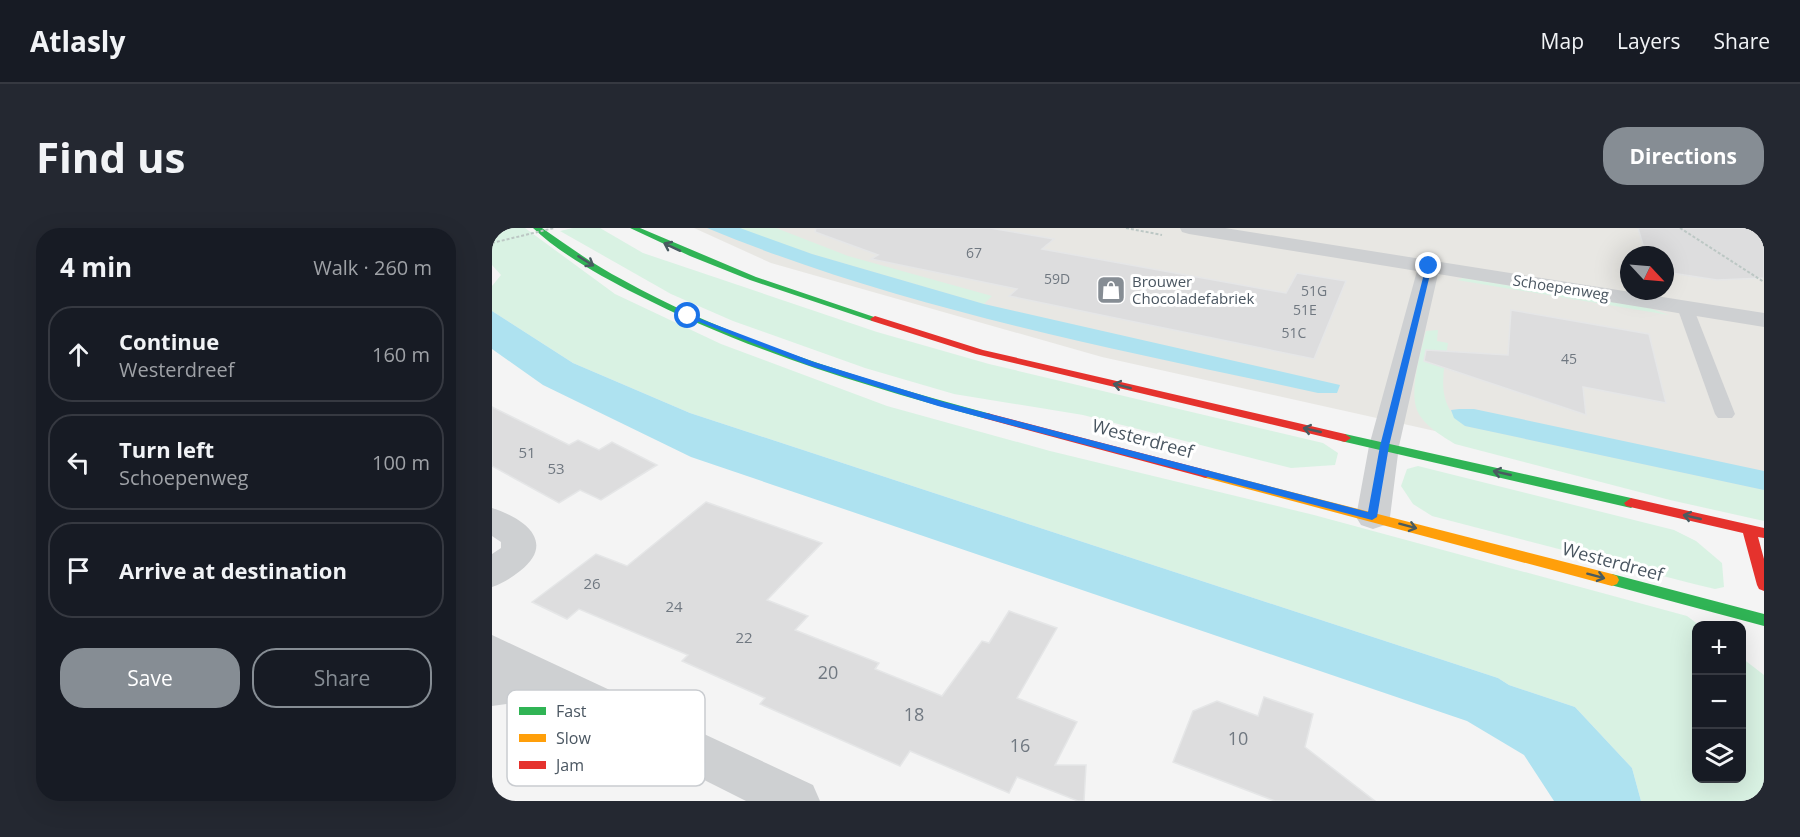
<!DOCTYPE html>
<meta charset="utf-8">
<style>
body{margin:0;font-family:"Open Sans",sans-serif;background:#242831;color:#f1f3f6}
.controls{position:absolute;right:18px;bottom:18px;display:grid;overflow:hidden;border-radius:12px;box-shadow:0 6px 24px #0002}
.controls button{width:54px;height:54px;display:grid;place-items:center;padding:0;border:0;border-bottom:2px solid #363941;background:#171b24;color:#f1f3f6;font:30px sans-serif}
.compass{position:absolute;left:1128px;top:18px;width:54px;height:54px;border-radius:50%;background:#171b24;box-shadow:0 6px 24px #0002;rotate:116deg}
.stop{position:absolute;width:18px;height:18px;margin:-14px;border:4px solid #1a73e8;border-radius:50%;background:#fff}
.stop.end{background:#1a73e8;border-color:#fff;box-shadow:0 2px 6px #0008}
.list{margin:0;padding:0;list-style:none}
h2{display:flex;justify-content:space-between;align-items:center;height:78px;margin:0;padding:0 24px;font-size:26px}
h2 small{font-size:20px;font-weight:400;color:#9ea1a6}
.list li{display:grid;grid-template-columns:39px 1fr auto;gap:18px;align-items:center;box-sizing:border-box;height:96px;margin:0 12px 12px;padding:0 12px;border:2px solid #363941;border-radius:24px}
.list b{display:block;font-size:22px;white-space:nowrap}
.list p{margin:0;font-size:20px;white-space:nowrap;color:#9ea1a6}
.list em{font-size:20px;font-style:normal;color:#9ea1a6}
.actions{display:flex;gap:12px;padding:18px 24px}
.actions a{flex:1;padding:14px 0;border:2px solid #868d94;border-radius:24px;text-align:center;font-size:21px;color:#868d94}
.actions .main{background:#868d94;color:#fff}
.icon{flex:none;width:33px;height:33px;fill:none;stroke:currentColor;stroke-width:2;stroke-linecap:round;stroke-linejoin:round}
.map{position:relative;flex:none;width:1272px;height:573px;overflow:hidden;border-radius:24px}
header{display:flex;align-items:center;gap:36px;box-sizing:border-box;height:84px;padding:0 30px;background:#171b24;border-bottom:2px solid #363941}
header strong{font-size:28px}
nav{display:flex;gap:33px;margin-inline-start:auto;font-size:21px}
.intro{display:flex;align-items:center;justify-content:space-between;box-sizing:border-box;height:144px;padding:0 36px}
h1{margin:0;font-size:42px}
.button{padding:15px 27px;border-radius:24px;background:#868d94;color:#fff;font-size:21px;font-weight:700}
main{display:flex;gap:36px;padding:0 36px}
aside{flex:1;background:#171b24;border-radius:24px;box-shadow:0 6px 24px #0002}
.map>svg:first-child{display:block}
.commercial{fill:#e8e7e3;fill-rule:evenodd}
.green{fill:#d9f2e3}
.water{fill:#aee2f0}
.building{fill:#ddddde;stroke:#e5e6e7;stroke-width:1.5}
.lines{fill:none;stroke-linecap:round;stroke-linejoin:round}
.path{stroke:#bcc7c4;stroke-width:2;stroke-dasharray:3 2;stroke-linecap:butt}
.lane{fill:#ced0d2;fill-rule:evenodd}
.street{fill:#ced0d2;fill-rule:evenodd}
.fast{fill:#30b455;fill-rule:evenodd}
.slow{fill:#ff9f0a;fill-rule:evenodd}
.jam{fill:#e5322d;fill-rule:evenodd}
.path-bridge{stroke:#bcc7c4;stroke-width:2;stroke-dasharray:3 2;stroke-linecap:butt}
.oneway{stroke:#495b60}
.route{fill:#1a73e8}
.labels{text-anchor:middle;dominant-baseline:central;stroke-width:6;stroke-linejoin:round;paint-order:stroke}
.far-number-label{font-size:14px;fill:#707881}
.far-poi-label{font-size:15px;fill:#4a5661;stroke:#fff;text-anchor:start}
.far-street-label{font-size:15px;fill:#4a5661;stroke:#fff}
.number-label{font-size:15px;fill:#707881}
.street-label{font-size:18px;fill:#4a5661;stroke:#fff}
.near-number-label{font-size:18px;fill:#707881}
.key{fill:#fff;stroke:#c9ccd0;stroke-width:1.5}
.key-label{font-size:16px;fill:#4a5661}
</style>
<header>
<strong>Atlasly</strong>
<nav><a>Map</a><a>Layers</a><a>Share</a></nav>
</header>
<div class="intro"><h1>Find us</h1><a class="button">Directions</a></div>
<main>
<aside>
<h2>4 min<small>Walk · 260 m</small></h2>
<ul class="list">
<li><svg class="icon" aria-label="ahead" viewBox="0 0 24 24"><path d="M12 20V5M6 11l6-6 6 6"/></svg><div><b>Continue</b><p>Westerdreef</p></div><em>160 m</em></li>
<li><svg class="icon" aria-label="left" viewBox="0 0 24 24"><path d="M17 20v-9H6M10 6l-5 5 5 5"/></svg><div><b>Turn left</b><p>Schoepenweg</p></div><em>100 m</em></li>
<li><svg class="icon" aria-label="arrive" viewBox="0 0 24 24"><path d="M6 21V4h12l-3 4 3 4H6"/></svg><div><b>Arrive at destination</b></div></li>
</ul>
<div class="actions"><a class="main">Save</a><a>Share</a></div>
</aside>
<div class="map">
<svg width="1272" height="573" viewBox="0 0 1272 573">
<rect width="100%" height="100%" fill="#f4f4f4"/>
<path class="commercial" d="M202,0H1272V276L610,129L279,35ZM1137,27H1173V63H1137Z"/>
<g class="green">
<path d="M0,0H33L123,66L229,116L395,178L558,223L822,287L1195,388L1207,397L1204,398V550H1250V430L1272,447V573H1149L1140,540L1083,479L1017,457L1006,450L198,185L81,135L0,83V58L9,47L0,37Z"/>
<path d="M81,0H108L151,25L385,104L497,136L831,215L846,225L843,237L799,240L591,187L462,166L373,140L241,93L179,66L68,3Z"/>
<path d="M245,0H284L356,28L500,68L492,76L320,26Z"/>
<path d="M971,50L1157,80L1177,87L965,52Z"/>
<path d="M946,102L945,113L956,115C951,147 943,176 973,198L1272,262V293L1178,272L963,216C950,208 931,197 925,182C917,161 929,124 934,103Z"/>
<path d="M926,238L1182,302L1204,313L1230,335L1232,359L1223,361L1202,356L940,288L921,276L909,258L915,241Z"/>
</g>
<g class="water">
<path d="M215,0H248L320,26L492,76L848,157L845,165H826C620,120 410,81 215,0Z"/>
<path d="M0,83L81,135L198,185L1006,450L1017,457L1083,479L1140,540L1149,573H1062L1032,527L975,493L199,229L51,157L0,121Z"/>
<path d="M967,181H982L1272,243V262L973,198L962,190L959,182Z"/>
</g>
<g class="building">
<path d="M324,0H498L562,11L550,21L794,65L805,45L854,53L822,131L517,68L525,61L379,31L386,27L323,4Z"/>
<path d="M1146,0H1272V50L1225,52L1173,44V27H1154Z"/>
<path d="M1019,82L1157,106L1174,175L1091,159L1094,187L932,133L934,122L1016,127Z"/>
<path d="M0,179L77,217L86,212L107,222L120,214L165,237L109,272L88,262L67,275L0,238Z"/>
<path d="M214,274L330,315L275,372L316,388L303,402L387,435L383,441L450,468L490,413L497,415L517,383L565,400L525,470L585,494L563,537H594L592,573H586L525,549L517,565L418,523L408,538L268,476L273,470L190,433L196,427L87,381L75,391L40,374L104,326L135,338Z"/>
<path d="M772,469L821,486L813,519L883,573H783L681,534L701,483L725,473L766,488Z"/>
</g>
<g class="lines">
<g class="path">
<path d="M634,0L670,7"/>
<path d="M1188,0L1272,54"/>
</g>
<path class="lane" d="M1193,74L1201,79L1243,186L1240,190H1226L1223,186L1185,79Z"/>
<g class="street">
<path d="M688,0H733L1272,85V99L946,46L907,218L898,289L893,297L881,301L869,297L864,289L877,218L925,43L697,6L690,4Z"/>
<path d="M0,280C32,290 65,314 28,343C19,350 11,355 0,359V326L9,320V314L0,308Z"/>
<path d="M0,407L321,557L328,573H254L51,471L0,478Z"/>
</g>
<g class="fast">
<path d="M41,0H50C76,18 102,37 131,52C245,115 373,152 499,186L501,188L499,190H491C372,158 254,122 144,66C112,50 67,25 41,0Z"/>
<path d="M138,0H148L264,49L388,91L380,93L258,52L198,28Z"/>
<path d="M853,206L1139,270L1146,275L1139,280L849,213L847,210Z"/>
<path d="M1120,346L1272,386V398L1115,356L1113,352L1115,348Z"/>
</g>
<path class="slow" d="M714,242L1120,346L1125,348L1127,352L1125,356L1120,358L710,249L708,246Z"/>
<g class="jam">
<path d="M383,88L491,122L853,206L859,210L853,214L484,126L380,93L378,91Z"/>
<path d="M495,185L718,243L720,246L714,250L491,190V186Z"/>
<path d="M1139,270L1272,300V310L1266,309L1272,331V363L1267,361L1265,357L1251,305L1134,278L1132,275Z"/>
</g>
<path class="path-bridge" d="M0,15L62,0"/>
</g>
<defs><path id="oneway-shaft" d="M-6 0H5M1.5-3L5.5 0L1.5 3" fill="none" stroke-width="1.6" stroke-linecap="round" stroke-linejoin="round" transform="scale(1.5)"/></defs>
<g class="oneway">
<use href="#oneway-shaft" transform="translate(180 19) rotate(-155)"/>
<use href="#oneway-shaft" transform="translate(94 33) rotate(32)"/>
<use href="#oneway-shaft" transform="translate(630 158) rotate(-166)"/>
<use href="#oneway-shaft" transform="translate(820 202) rotate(-167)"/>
<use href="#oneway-shaft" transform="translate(1010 245) rotate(-167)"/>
<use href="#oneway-shaft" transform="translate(1200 289) rotate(-167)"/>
<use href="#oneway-shaft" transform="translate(916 298) rotate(15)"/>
<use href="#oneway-shaft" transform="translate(1104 348) rotate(15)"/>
</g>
<path class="route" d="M937,36L940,38L897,218L885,289L880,292L446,178L316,137L192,88L198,87L322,134L452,174L876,284L888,218L934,38Z"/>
<defs>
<g id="shop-square" transform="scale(1.5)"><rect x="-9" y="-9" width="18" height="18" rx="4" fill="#868d94" stroke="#fff"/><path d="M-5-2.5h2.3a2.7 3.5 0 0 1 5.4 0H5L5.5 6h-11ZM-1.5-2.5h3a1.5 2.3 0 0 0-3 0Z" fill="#fff"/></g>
</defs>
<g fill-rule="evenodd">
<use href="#shop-square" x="619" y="62"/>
</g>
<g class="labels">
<g class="far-number-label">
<text x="482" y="24">67</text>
<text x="565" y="50">59D</text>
<text x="822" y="62">51G</text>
<text x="813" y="81">51E</text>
<text x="802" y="104">51C</text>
<text x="1077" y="130">45</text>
</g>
<g class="far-poi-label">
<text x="640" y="53">Brouwer<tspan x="640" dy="17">Chocoladefabriek</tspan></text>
</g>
<g class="far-street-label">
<text transform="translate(1069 59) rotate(9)">Schoepenweg</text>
</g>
<g class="number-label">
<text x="35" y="224">51</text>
<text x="64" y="240">53</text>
<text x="100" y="355">26</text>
<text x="182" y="378">24</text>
<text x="252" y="409">22</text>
</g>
<g class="street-label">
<text transform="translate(651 210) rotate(15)">Westerdreef</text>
<text transform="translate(1121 333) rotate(15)">Westerdreef</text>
</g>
<g class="near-number-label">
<text x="336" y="444">20</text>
<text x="422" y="486">18</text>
<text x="746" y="510">10</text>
<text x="528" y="517">16</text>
</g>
</g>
<rect x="15" y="462" width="198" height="96" rx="9" class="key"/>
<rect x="27" y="479" width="27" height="8" fill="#30b455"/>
<rect x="27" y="506" width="27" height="8" fill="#ff9f0a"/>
<rect x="27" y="533" width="27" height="8" fill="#e5322d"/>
<g class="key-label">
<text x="64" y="489">Fast</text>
<text x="64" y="516">Slow</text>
<text x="64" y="543">Jam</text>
</g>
</svg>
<div class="controls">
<button>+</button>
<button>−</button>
<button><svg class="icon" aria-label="layers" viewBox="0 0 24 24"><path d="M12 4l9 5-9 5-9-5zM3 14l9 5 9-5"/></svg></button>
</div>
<svg class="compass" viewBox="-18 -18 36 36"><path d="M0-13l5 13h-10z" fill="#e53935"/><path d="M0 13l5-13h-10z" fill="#9ea1a6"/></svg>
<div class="stop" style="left:196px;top:88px"></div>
<div class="stop end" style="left:937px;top:38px"></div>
</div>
</main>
